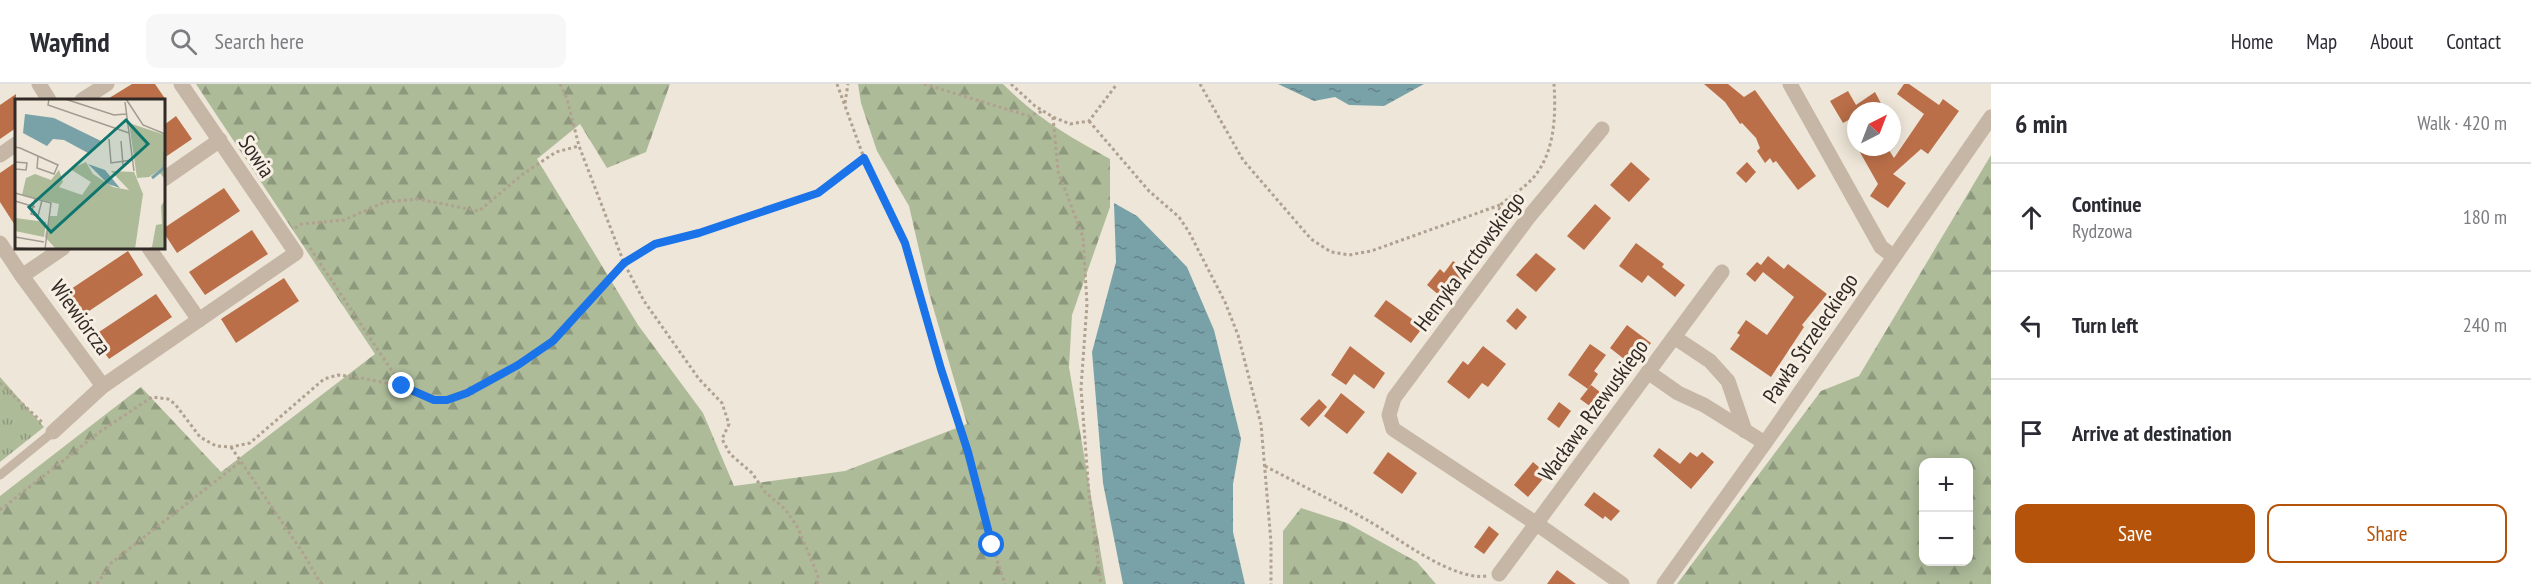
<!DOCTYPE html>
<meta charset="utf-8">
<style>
body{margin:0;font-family:"PT Sans Narrow",sans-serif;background:#f7f7f7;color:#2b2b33}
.controls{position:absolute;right:18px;bottom:18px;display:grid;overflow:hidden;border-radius:12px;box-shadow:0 3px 15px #0003}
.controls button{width:54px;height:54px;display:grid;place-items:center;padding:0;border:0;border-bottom:2px solid #e1e1e2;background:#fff;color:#2b2b33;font:30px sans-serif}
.compass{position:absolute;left:1847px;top:18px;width:54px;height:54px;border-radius:50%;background:#fff;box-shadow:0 3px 15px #0003;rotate:42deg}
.stop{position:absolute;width:18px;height:18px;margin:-14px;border:4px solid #1a73e8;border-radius:50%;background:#fff}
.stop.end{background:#1a73e8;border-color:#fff;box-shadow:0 2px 6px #0008}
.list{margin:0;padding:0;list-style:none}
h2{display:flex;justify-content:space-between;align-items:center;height:78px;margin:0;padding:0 24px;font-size:26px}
h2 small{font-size:20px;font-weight:400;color:#7c7c81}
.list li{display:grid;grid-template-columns:39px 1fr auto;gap:18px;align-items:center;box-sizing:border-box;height:108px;padding:0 24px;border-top:2px solid #e1e1e2}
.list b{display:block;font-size:22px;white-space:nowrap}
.list p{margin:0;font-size:20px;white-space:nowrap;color:#7c7c81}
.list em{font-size:20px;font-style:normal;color:#7c7c81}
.actions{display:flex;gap:12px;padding:18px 24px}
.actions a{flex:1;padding:14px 0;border:2px solid #b45309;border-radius:12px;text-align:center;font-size:21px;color:#b45309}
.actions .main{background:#b45309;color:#fff}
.icon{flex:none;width:33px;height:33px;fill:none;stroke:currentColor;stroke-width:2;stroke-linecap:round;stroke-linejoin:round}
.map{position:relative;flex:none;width:1991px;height:500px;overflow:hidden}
header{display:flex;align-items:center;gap:36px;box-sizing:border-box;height:84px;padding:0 30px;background:#fff;border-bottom:2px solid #e1e1e2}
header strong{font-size:28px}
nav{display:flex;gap:33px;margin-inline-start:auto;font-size:21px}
.search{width:420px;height:54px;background:#f7f7f7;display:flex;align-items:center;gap:15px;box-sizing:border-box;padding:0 21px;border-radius:12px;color:#7c7c81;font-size:22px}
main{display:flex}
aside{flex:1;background:#fff}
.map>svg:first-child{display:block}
.grass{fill:url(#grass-tufts)}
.forest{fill:url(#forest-firs);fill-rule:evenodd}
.water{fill:url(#water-ripples)}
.building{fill:#bb6f49}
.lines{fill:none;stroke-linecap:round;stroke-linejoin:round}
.path{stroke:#b0a190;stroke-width:3;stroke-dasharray:3 3;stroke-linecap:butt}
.service{stroke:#c5b6a5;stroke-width:9}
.minor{stroke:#c5b6a5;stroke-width:15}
.route{stroke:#1a73e8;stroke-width:8}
.labels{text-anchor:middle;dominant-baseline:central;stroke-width:6;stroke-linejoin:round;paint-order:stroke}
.street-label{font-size:22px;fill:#312a26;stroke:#f7efe3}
.inset-river{fill:none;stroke:#79a2a8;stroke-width:3}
.inset-road{fill:none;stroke:#a29b91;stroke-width:1.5}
.view{fill:#0f766e;fill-opacity:0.15;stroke:#0f766e;stroke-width:3}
.inset-edge{fill:none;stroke:#312a26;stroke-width:3}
</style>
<header>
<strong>Wayfind</strong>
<div class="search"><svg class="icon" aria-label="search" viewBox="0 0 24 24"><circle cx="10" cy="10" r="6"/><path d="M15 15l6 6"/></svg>Search here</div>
<nav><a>Home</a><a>Map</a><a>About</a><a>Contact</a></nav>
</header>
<main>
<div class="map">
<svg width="1991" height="500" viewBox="0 0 1991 500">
<defs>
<pattern id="grass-tufts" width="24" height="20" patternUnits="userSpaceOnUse" patternTransform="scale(1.5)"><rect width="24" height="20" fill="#adbb99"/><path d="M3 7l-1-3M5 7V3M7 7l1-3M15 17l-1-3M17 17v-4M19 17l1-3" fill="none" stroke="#8d987d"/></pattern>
<pattern id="forest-firs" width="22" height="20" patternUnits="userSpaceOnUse" patternTransform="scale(1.5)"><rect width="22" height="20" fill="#adbb99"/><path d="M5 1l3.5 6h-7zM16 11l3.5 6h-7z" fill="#8d987d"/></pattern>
<pattern id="water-ripples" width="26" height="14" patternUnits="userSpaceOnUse" patternTransform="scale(1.5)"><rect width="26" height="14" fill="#79a2a8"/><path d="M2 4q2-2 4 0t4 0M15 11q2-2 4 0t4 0" fill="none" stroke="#648489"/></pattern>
</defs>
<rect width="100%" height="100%" fill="#eee6d8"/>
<path class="grass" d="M0,293L44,343L0,378Z"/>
<g class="forest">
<path d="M196,0H670L646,68L607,84L580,40L537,75L638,241L703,329L734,402L845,387L967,340L929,209L909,122L877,67L861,19L858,0H1003C1034,32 1071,54 1110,75V123L1072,231L1069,283L1106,500H0V412L141,303L221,388L375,270Z"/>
<path d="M1991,71V500H1677L1821,307L1859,292ZM1968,378V478H1924V378Z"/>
<path d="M1301,424L1347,439L1417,478L1436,500H1283V447Z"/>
</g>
<g class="water">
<path d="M1278,0H1424L1384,22L1349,21L1335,13L1314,17Z"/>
<path d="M1114,119L1137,132L1187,183L1214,246L1241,355L1233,400V448L1245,500H1123L1103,399L1092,268L1116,178Z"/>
</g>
<g class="building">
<path d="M132,0H155L166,16H106Z"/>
<path d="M1704,0H1728L1744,13L1755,6L1816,92L1798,106L1776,77L1773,79L1770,74L1765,79L1757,67L1760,64L1756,54L1742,39L1740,40L1725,18Z"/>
<path d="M1904,0H1909L1939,21L1943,15L1959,27L1928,70L1921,65L1893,90L1906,99L1888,124L1870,112L1878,100L1857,63H1887L1894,74L1924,30L1897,10Z"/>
<path d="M1848,7L1856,21L1875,8L1885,27H1856V32L1843,39L1830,17Z"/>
<path d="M16,10V44L0,55V21Z"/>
<path d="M176,32L192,55L164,74V41Z"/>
<path d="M16,78V143L0,118V89Z"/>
<path d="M1631,78L1650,95L1629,118L1610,101Z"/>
<path d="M1747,78L1756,88L1746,99L1736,89Z"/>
<path d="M224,104L240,127L177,169L164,149V144Z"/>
<path d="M1595,120L1611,134L1584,166L1567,152Z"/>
<path d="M252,146L268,170L205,211L189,188Z"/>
<path d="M1636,159L1664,180L1662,183L1685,201L1675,213L1648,191L1642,199L1619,182Z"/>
<path d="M128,167L143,191L80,233L65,209Z"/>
<path d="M1536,169L1556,185L1536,208L1516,191Z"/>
<path d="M1768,172L1784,185L1788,180L1827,210L1802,241L1804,243L1771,293L1730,265L1740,251L1737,249L1746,236L1767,251L1794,213L1763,188L1755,198L1746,190L1757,178L1761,181Z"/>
<path d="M1453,177L1469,189L1446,217L1427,201L1440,185L1444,189Z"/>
<path d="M284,194L299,217L236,259L221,235Z"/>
<path d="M156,210L172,233L109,275L93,252Z"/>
<path d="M1386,216L1423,243L1411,259L1374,232Z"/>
<path d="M1517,224L1527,233L1516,246L1506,237Z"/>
<path d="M1627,241L1651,259L1639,275L1633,271L1628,278L1610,264Z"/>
<path d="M1590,260L1606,271L1594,287L1598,290L1588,305L1568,291Z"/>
<path d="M1350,262L1385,289L1374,305L1354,290L1346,301L1331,291Z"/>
<path d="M1483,262L1506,280L1488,303L1482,299L1469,315L1447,298L1463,277L1468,281Z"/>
<path d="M1591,301L1600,308L1598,311L1602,314L1594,325L1580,315Z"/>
<path d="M1341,309L1365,328L1347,350L1324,332Z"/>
<path d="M1319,315L1327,323L1309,343L1300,335Z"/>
<path d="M1559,318L1571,327L1559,344L1547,335Z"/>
<path d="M1659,364L1680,380L1690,368L1697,373L1702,368L1714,378L1691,405L1653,372Z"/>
<path d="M1388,368L1417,389L1402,410L1373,389Z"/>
<path d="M1533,378L1547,390L1528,413L1514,401Z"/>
<path d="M1594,408L1620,427L1611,437L1605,432L1603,435L1584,421Z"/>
<path d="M1489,442L1499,450L1484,470L1474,463Z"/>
<path d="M1557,486L1576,500H1547Z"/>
</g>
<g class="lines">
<g class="path">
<path d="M560,0L567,15L579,62L624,179L644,217L699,295L722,319L729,340L722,355L730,370L752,389L765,408L785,425L798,444L818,492L817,500"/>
<path d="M837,0L864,74L905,159L941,285L968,368L992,461L1005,500"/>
<path d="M924,0L1029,32L1043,27"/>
<path d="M1011,0L1035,22L1053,33L1070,40L1089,37L1117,0"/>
<path d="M1200,0L1243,76L1311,155L1331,168L1349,171L1371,167L1500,121"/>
<path d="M845,19L848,0"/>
<path d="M1053,33L1058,87L1083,153L1087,220L1081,304L1089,409L1101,500"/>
<path d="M1089,37L1149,107L1179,133L1189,148L1225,218L1238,251L1261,340L1271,458V500"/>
<path d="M295,144L302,140L344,136L385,118L418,115L479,127L523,90L556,68L579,62"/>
<path d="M1496,150L1500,121C1511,112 1524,104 1533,94C1555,69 1556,31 1554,0"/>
<path d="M310,164L402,302"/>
<path d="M0,299L43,339"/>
<path d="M231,363L303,469L321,500"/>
<path d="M1265,382C1299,400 1333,417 1367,436C1397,453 1452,497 1487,492"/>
<path d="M0,426L101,347L152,313L168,315L175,320L200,353L216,362L231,363L250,359L324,295L338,291L356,293L402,302L434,316H447L467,308L518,281L553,257L624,179L655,160L699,149L818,109L864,74"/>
<path d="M97,500L111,479L240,378"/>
</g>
<path class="service" d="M0,391L53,348"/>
<g class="minor">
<path d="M39,0L49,16"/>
<path d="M1790,0L1881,163L1893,172"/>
<path d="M82,16L107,0"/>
<path d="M1602,45L1528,134L1394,314L1389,331L1393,345L1537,440L1622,500"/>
<path d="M0,71L16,60"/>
<path d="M164,95L220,56"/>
<path d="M0,159L22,192L63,164"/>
<path d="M149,164L199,236"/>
<path d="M22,192L103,302"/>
<path d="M1674,253L1710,277L1728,297L1745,347"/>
<path d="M1648,288L1678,309L1704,321L1765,359"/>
<path d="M53,348L103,302L296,169L181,0"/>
<path d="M1499,490L1722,188"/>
<path d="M1664,500L1765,359L1991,33"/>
</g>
</g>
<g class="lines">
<path class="route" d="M402,302L434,316H447L467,309L518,281L553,257L624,179L655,160L699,149L818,109L864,74L905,159L941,285L968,368L992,461"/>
</g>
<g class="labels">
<g class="street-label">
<text transform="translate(257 72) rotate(56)">Sowia</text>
<text transform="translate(1469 177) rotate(-53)">Henryka Arctowskiego</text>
<text transform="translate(81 233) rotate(54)">Wiewiórcza</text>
<text transform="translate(1810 254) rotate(-56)">Pawła Strzeleckiego</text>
<text transform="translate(1593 326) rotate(-54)">Wacława Rzewuskiego</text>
</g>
</g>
<g transform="translate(15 15)">
<rect width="150" height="150" fill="#eee6d8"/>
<path d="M0,119L31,123L29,138L0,132Z" fill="#adbb99"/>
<path d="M114,24L150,36V80L143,72L134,78L122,79ZM71,63L78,75L98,88L114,91L96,72L119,73L128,95L120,150H41L30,138L34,117H42L44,105L7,96L11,79L20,75L36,81L44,71L48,83L44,88L67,96L76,83L55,70ZM150,101V150H132L137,148L141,126L147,125L146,107Z" fill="#adbb99"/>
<path d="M10,15L39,19L86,42L73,54L49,41L38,40L32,47L8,34ZM73,65L90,71L105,89L93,85Z" fill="#79a2a8"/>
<path class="inset-river" d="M137,79L149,69L150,53"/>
<path class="inset-road" d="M34,0L33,6L114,34M50,0L99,16L111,15M111,0L128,26L150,35M110,3L119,72M94,40L96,64L117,61M106,42L108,66M0,48L5,49L43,66L39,75L22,69L23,57M0,63L12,64L11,71L0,70M0,94L36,104L30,150M20,100L16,115L23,117L27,101M0,102L20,108M0,138L29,143M0,149L20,150"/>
<path class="view" d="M111,21L133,45L36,133L14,108Z"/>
<rect width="150" height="150" class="inset-edge"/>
</g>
</svg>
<div class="controls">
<button>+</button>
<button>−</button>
</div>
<svg class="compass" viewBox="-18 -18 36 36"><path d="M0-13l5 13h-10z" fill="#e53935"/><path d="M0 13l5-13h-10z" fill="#7c7c81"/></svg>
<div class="stop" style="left:992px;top:461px"></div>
<div class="stop end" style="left:402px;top:302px"></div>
</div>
<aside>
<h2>6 min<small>Walk · 420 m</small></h2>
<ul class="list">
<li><svg class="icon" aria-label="ahead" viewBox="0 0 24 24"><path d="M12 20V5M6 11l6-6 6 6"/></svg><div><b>Continue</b><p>Rydzowa</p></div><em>180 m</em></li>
<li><svg class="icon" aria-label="left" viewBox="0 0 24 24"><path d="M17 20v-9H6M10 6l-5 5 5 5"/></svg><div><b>Turn left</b></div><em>240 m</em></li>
<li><svg class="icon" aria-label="arrive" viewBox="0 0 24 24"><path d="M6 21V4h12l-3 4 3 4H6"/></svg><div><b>Arrive at destination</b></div></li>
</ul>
<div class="actions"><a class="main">Save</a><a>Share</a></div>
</aside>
</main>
